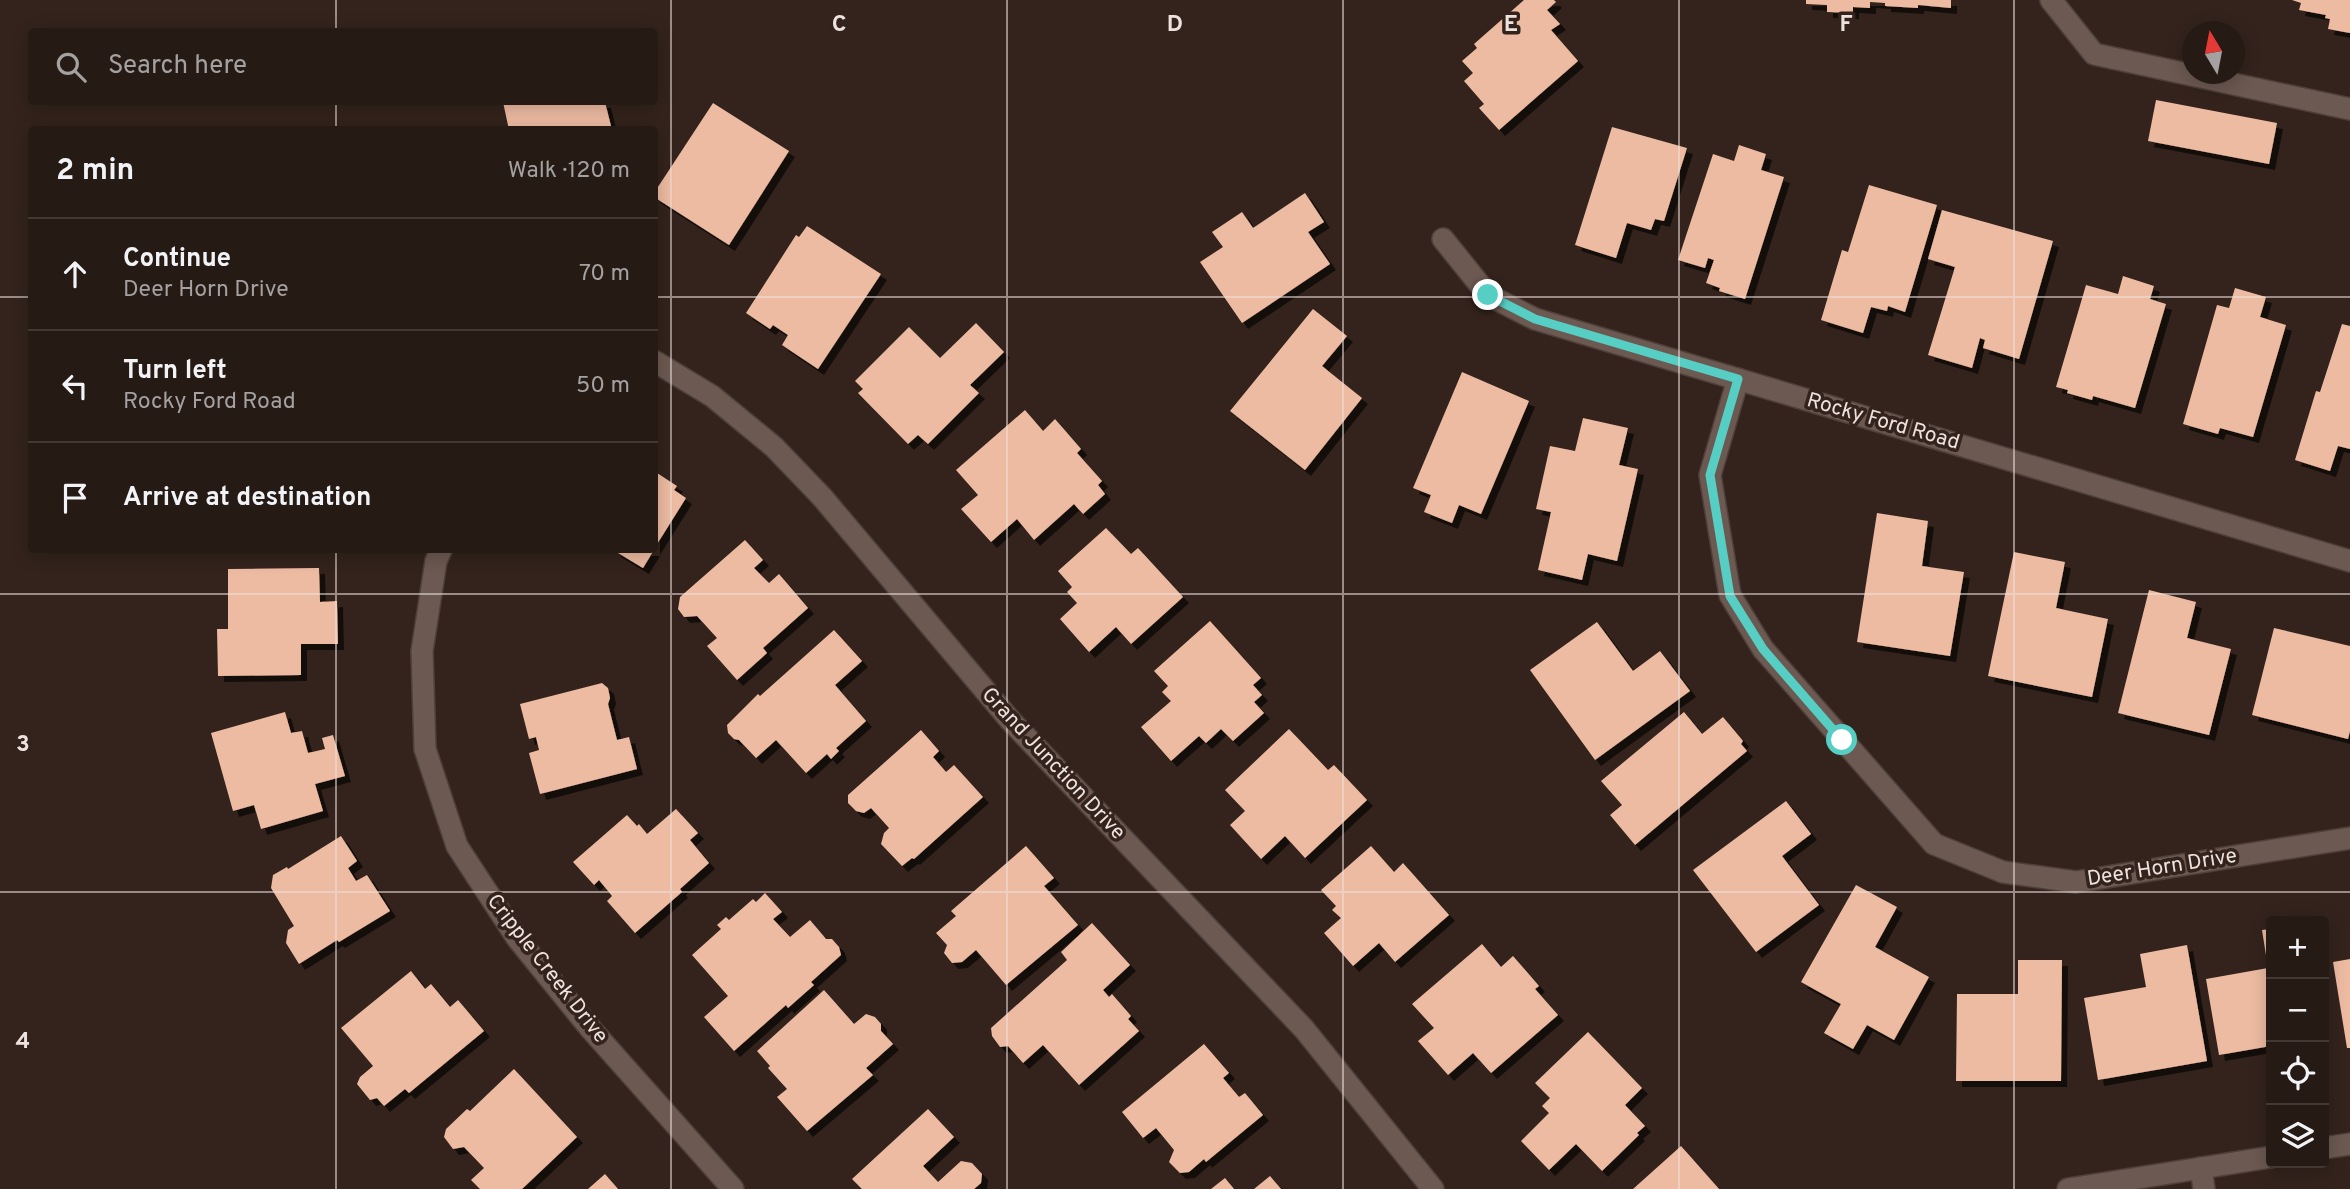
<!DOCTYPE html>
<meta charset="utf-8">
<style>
body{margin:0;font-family:Overpass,sans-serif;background:#2e231e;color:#f1f3f6}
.controls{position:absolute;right:21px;bottom:21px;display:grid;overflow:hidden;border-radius:7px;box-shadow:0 4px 18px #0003}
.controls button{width:63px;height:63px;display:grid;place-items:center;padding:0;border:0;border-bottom:2px solid #423834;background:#261a15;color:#f1f3f6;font:35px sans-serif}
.compass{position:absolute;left:2182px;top:21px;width:63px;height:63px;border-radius:50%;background:#261a15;box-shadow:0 4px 18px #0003;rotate:350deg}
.stop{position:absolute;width:21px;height:21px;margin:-16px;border:5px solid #56cec4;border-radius:50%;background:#fff}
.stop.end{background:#56cec4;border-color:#fff;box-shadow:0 2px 7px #0008}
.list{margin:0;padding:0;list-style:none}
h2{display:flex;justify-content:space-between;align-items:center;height:91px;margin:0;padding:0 28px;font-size:30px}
h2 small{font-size:23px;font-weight:400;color:#a4a1a0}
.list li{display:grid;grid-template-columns:46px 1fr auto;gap:21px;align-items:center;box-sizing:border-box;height:112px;padding:0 28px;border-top:2px solid #423834}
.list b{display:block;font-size:26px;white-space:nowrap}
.list p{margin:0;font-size:23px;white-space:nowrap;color:#a4a1a0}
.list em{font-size:23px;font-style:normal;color:#a4a1a0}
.icon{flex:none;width:38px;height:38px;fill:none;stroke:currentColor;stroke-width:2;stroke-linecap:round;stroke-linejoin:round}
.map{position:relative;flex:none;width:2350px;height:1189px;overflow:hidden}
.search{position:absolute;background:#261a15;box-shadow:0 4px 18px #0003;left:28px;top:28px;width:630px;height:77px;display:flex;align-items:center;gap:18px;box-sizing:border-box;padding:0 24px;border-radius:7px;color:#a4a1a0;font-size:26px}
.panel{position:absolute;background:#261a15;box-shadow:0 4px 18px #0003;left:28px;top:126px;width:630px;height:427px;border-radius:7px}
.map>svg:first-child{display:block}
.building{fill:#edbba2;filter:url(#shadow)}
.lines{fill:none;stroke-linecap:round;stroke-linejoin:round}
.minor-casing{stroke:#4d3f3a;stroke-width:24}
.minor{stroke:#6c5951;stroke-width:21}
.route{stroke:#56cec4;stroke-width:9}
.grid{fill:none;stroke:#eee2de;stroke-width:2;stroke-opacity:0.55}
.labels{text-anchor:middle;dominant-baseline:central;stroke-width:7;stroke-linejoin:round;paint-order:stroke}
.street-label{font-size:21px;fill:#eee2de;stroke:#33231c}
.grid-label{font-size:23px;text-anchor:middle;font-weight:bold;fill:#eee2de;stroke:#33231c;stroke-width:7;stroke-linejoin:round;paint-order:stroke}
</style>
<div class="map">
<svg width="2350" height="1189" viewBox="0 0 2350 1189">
<defs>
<filter id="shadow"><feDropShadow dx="6" dy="6" stdDeviation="0" flood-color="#0009"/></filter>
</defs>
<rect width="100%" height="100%" fill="#33231c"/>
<g class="building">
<path d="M1524,0H1554L1556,2L1547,10L1560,24L1551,30L1578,61L1499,130L1479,108L1484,104L1464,81L1473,73L1462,61L1477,48L1474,44Z"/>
<path d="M1806,0H1951V8L1918,5V8L1885,6V3L1870,2V8L1853,7V13L1827,12V5L1806,4Z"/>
<path d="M2292,0H2350V33L2328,29L2330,19L2325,18L2326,15L2299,10L2301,3Z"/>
<path d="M2156,100L2277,123L2269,164L2148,141Z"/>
<path d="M503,102H605L612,130H509Z"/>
<path d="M713,103L789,151L729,245L654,197V193Z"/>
<path d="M1612,127L1687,148L1664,221L1655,219L1651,230L1627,223L1616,258L1575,245Z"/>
<path d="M1739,145L1766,154L1761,170L1784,177L1745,299L1719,291L1720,288L1706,283L1714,260L1708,258L1705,268L1678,260L1713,154L1734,161Z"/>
<path d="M1869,185L1937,205L1905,312L1888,306L1887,311L1871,307L1863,333L1821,320L1842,250L1848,252Z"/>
<path d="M1305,193L1324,222L1308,232L1330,264L1242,323L1200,262L1223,247L1212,232L1242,212L1253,228Z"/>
<path d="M1942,210L2053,241L2019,359L1983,348L1985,340L1980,338L1972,368L1928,355L1955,267L1928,259Z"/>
<path d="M807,226L881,274L818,369L782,345L788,335L773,325L770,329L746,313L796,235L799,237Z"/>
<path d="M2123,276L2154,286L2150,299L2166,304L2135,408L2093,396L2092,400L2067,393L2068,390L2056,387L2086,285L2118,294Z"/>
<path d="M2235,288L2266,297L2260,317L2286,325L2253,437L2220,428L2218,434L2183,424L2217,305L2229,308Z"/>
<path d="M1313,309L1347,336L1322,366L1362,398L1305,470L1230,411Z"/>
<path d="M976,323L1004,352L970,385L979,393L928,444L918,435L908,444L858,393L863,389L855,381L909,327L940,358Z"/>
<path d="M2342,324L2350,326V449L2338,446L2330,471L2295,460L2316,391L2320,392Z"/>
<path d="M1462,372L1529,401L1481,514L1459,505L1452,523L1424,512L1431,495L1413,488Z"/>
<path d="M1025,410L1043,431L1055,419L1081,449L1077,453L1102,481L1098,485L1105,494L1083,514L1074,504L1034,540L1017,519L991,542L961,509L978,495L956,470Z"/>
<path d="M1583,418L1628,428L1619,465L1638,469L1617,561L1588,554L1582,580L1538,570L1551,512L1536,509L1550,446L1575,451Z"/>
<path d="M654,471L677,486L674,490L686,498L654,549Z"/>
<path d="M1877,513L1928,521L1922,566L1964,572L1950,656L1857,642Z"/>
<path d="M1106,528L1131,554L1138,548L1183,597L1131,644L1116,627L1089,652L1060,619L1077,603L1067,592L1072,587L1058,571Z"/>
<path d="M745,540L763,560L754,568L769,583L779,574L808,608L763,648L767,653L737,680L707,646L717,638L697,616L684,617L678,609L680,597Z"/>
<path d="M613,550H654L643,568Z"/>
<path d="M2014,552L2065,562L2056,608L2108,619L2092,697L1988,676Z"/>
<path d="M319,568L320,602L337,601L338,644H301V675L218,676L217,629H228V569Z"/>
<path d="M2149,590L2196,602L2187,638L2231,649L2209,735L2118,713Z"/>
<path d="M1210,621L1261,678L1253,685L1262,695L1254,702L1264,713L1233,741L1221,729L1206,743L1199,736L1171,761L1141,727L1171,701L1162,692L1168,686L1154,671Z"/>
<path d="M1597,622L1633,671L1660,651L1690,691L1595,760L1530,670Z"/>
<path d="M2274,628L2350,646V731L2348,739L2252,715Z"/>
<path d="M834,630L862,661L835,685L866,721L836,748L839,751L831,759L827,754L806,773L776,740L756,758L739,740L734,739L728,733L727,725L758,694L760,696Z"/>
<path d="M602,683L608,688L610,698L608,704L617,740L629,737L637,769L540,794L529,753L539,750L536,737L529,739L520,704Z"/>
<path d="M285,712L291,733L302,731L308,753L325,749L322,738L333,735L345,776L315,784L323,811L261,829L254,805L233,811L211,733Z"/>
<path d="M1684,712L1702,734L1723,717L1743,741L1741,744L1747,751L1635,845L1610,815L1622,805L1601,781Z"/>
<path d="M1289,729L1328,770L1334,765L1367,800L1305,858L1285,836L1261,859L1230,825L1245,811L1225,790Z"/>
<path d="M921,730L939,751L933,757L946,772L954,765L983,797L914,859L912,858L902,866L881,844L884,833L889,828L871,808L864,813L856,811L848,803V795Z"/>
<path d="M1786,801L1811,834L1782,856L1819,905L1756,952L1693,870Z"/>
<path d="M676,809L698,833L690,840L709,863L680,889L682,892L635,933L607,901L612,896L599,880L594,885L573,862L627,815L637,826L639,824L647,834Z"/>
<path d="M341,836L357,861L348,868L356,881L367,875L390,911L339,942L337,940L299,964L286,943L288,930L294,926L271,888L273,875L287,867L288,869Z"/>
<path d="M1026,846L1054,878L1044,886L1078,925L1006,985L976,950L962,962L952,963L944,953L947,945L936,933L956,916L951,911Z"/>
<path d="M1371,846L1394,872L1403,863L1449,915L1395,962L1379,943L1353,966L1324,933L1341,918L1332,910L1336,906L1321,890Z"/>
<path d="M1856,885L1897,907L1875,947L1929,977L1894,1040L1867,1025L1853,1049L1824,1033L1841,1004L1801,982Z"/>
<path d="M765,893L782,912L773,919L790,937L810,920L826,939H832L839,947L841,955L811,982L814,985L788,1008L786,1005L734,1051L704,1017L728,996L692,955L721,929L717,925L726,917L729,920L753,899L756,902Z"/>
<path d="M1092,923L1130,965L1103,990L1109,997L1112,994L1131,1016L1128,1019L1139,1031L1079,1085L1043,1045L1023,1063L1008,1046L1000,1047L992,1036L991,1028L1067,960L1061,952Z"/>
<path d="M2271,929V1046L2219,1055L2206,979L2268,968L2262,930Z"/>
<path d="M1482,944L1501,967L1513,956L1539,986L1535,989L1558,1015L1491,1073L1473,1053L1448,1075L1418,1041L1434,1028L1412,1004Z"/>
<path d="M2187,945L2207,1061L2098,1080L2084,998L2146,987L2140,954Z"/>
<path d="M2350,959V1048H2347L2333,962Z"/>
<path d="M2018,960H2062L2061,1081H1956L1957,994H2018Z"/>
<path d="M411,971L425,989L431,984L450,1007L458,1000L484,1031L409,1093L405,1089L384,1106L377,1098L370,1100L357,1084L360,1077L373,1066L341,1028Z"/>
<path d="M824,990L854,1024L866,1014L875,1017L881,1024V1031L893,1044L866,1068L873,1075L807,1131L777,1097L787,1089L768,1068L770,1066L757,1051Z"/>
<path d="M1588,1032L1642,1088L1625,1105L1645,1126L1637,1133L1639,1135L1602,1171L1576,1144L1549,1170L1521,1141L1549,1113L1542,1106L1550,1098L1535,1083Z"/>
<path d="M1204,1044L1229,1073L1223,1078L1239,1097L1245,1093L1263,1115L1206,1162L1204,1159L1189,1172L1180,1173L1169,1162L1174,1150L1156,1128L1143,1138L1122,1112Z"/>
<path d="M514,1069L577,1137L522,1189H480L471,1180L484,1168L464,1147L453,1149L444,1137L446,1129L467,1109L470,1111Z"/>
<path d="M928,1109L954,1137L923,1166L938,1182L961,1161L972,1163L982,1174L981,1183L974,1189H862L852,1179Z"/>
<path d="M1681,1146L1719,1189H1633Z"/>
<path d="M605,1174L618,1189H588Z"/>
<path d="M1270,1176L1281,1189H1254Z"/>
<path d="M1225,1178L1234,1189H1211Z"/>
</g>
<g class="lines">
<g class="minor-casing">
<g id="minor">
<path d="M2051,0L2094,54L2350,109"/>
<path d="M1443,239L1488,295L1535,319L2350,561"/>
<path d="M654,361L712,396L774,447L822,497L1010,720L1304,1029L1433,1189"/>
<path d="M1738,379L1710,475L1730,595L1763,649L1934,844L2003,872L2076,882L2350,838"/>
<path d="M441,550L436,561L422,651L425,749L457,846L517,938L589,1027L733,1189"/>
<path d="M2324,1148L2350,1144"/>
<path d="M2201,1168L2204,1189"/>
<path d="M2068,1189L2271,1157"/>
</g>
</g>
<use href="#minor" class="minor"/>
</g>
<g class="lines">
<path class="route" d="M1488,295L1535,319L1738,379L1710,475L1730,596L1763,649L1842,740"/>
</g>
<path class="grid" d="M336,0V32M671,0V1189M1007,0V1189M1343,0V1189M1679,0V1189M2014,0V1189M336,102V130M0,297H32M654,297H2350M336,550V1189M0,594H2350M0,892H2350"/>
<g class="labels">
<g class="street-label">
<text transform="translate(1883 422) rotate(16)">Rocky Ford Road</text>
<text transform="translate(1053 764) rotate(47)">Grand Junction Drive</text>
<text transform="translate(2162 868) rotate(-9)">Deer Horn Drive</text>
<text transform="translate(547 969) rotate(52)">Cripple Creek Drive</text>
</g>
</g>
<g class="grid-label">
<text x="839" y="31">C</text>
<text x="1175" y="31">D</text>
<text x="1511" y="31">E</text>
<text x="1846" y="31">F</text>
<text x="23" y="751">3</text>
<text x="23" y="1048">4</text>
</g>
</svg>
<div class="controls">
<button>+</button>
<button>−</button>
<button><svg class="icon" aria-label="locate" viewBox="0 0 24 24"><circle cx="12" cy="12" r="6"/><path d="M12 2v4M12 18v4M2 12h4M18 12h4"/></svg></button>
<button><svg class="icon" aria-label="layers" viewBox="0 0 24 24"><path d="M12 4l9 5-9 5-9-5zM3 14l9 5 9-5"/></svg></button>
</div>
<svg class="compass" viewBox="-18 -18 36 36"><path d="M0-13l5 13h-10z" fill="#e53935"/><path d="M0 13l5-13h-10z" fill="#a4a1a0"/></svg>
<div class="stop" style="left:1842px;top:740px"></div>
<div class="stop end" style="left:1488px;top:295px"></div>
<div class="search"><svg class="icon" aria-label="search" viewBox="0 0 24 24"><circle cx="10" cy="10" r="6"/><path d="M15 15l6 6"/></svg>Search here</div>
<section class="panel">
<h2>2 min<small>Walk · 120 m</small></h2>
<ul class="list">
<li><svg class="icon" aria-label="ahead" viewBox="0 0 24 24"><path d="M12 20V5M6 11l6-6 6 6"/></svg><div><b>Continue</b><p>Deer Horn Drive</p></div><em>70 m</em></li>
<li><svg class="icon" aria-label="left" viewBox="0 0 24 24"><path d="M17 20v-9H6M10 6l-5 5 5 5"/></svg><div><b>Turn left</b><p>Rocky Ford Road</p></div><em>50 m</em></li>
<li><svg class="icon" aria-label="arrive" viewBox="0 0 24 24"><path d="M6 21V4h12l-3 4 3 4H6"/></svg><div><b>Arrive at destination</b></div></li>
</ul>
</section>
</div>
